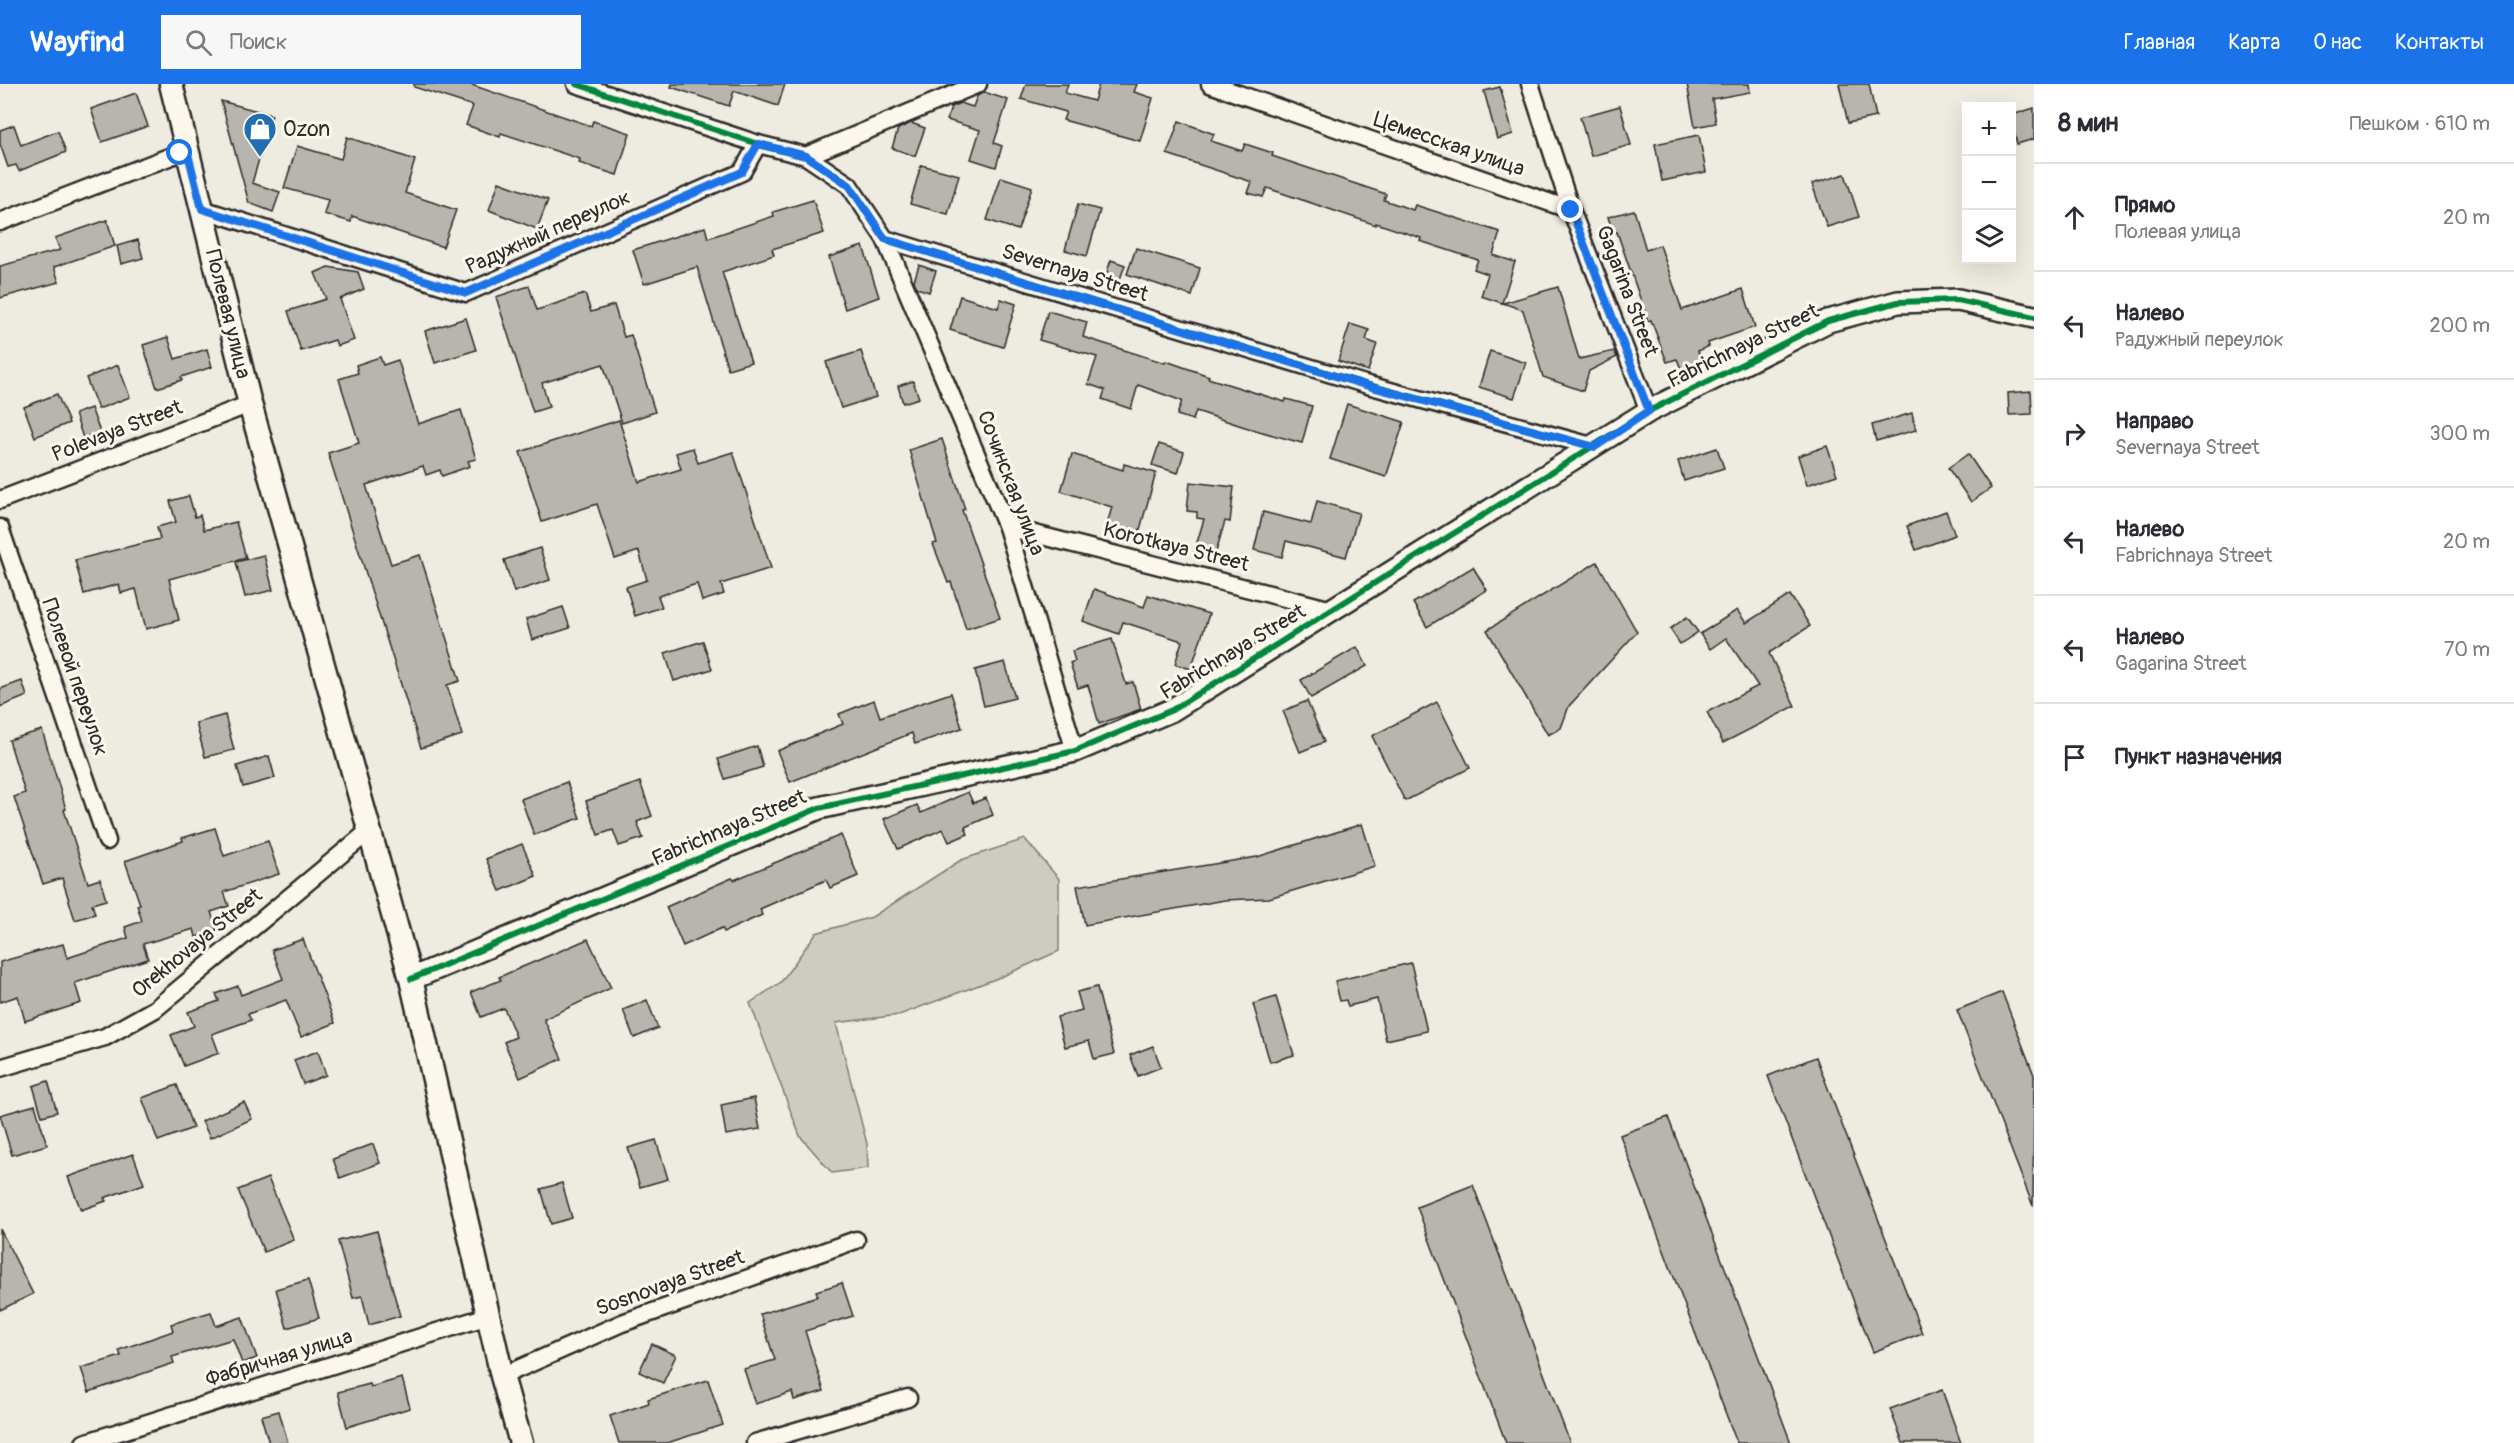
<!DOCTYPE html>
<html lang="ru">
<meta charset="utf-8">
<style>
body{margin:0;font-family:Pangolin,sans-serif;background:#f7f7f7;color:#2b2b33}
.controls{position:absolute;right:18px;top:18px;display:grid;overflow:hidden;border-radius:0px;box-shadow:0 6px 24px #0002}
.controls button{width:54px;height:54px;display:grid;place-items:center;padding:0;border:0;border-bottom:2px solid #e1e1e2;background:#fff;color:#2b2b33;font:30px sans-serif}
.stop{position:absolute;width:18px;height:18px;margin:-14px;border:4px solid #1a73e8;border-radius:50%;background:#fff}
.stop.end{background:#1a73e8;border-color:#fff;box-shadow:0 2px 6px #0008}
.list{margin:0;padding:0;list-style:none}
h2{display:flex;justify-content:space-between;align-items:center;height:78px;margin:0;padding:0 24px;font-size:26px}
h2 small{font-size:20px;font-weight:400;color:#7c7c81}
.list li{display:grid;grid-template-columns:39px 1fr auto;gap:18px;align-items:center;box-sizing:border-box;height:108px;padding:0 24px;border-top:2px solid #e1e1e2}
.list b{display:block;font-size:22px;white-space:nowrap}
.list p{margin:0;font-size:20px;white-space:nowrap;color:#7c7c81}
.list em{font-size:20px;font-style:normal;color:#7c7c81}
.icon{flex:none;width:33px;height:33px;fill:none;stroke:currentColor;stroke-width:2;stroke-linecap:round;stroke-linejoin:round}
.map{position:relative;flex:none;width:2034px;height:1359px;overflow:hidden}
header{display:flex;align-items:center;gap:36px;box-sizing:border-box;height:84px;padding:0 30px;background:#1a73e8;color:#fff}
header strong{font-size:28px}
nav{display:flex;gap:33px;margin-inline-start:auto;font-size:21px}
.search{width:420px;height:54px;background:#f7f7f7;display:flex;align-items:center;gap:15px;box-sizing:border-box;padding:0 21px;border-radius:0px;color:#7c7c81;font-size:22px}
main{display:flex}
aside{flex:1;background:#fff}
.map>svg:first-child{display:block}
.green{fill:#cecbc2;stroke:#7c7b76;stroke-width:1.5}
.building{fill:#b8b5ae;stroke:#2b2b2b;stroke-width:1.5}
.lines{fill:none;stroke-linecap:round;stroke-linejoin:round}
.minor-casing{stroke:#2b2b2b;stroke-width:21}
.tertiary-casing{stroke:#2b2b2b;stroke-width:26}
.secondary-casing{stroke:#2b2b2b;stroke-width:27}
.minor{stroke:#fbf7ec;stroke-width:16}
.tertiary{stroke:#fbf7ec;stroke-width:21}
.secondary{stroke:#fbf7ec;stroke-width:22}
.cycleway-casing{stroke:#fbf7ec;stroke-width:10}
.cycleway{stroke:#00873e;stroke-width:6}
.route{stroke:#1a73e8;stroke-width:8}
.labels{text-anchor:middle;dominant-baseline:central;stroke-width:6;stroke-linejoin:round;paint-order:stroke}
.poi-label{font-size:21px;fill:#2b2b2b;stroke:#fbf7ec;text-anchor:start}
.street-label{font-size:21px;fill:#2b2b2b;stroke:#fbf7ec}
</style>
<header>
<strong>Wayfind</strong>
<div class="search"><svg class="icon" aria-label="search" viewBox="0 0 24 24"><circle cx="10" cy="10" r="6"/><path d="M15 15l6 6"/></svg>Поиск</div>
<nav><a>Главная</a><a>Карта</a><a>О нас</a><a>Контакты</a></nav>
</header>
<main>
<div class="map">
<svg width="2034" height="1359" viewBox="0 0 2034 1359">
<rect width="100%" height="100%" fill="#eeebe0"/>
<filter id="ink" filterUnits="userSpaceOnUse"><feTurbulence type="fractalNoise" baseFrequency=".0167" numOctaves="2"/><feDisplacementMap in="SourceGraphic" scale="12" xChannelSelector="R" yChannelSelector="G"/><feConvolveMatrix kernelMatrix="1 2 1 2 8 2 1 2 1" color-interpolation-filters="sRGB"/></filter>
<g filter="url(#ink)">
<path class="green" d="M1025,755L1059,795V867L1003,892L899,931L836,939L867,1060L868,1084L832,1089L800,1052L750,919L781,898L816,849L872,833L961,776Z"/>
<g class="building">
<path d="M414,0H469L591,42L593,37L630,49L617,91L579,79L580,75L501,49L500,53L466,41L473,22L414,3Z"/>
<path d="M672,0H785L778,22L734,7L729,22L671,3Z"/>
<path d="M1026,0H1068L1065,9L1094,17L1099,0H1137L1134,8L1153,14L1140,57L1063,36L1066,28L1021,15Z"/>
<path d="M1687,0H1749L1750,8L1712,15L1716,39L1695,43Z"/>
<path d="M1839,0H1869L1876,33L1848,39Z"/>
<path d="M1500,3L1513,50L1497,55L1484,7Z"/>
<path d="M984,8L1008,16L994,59L1002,62L996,83L971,75L980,46L947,36L951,23L960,19L973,23L977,12Z"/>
<path d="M136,9L148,42L102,58L91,25Z"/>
<path d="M221,17L272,31L252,99L280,108L273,128L249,119Z"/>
<path d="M1620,22L1631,61L1591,72L1580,33Z"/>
<path d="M2034,24V55L2017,60L2012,40V31Z"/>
<path d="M1179,37L1214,50L1211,57L1242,67L1245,60L1273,69L1272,72L1386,110L1384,116L1413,126L1415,121L1500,148L1493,171L1515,178L1502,219L1481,212L1488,190L1474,185L1478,176L1420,157L1421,154L1376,139V141L1267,104L1263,113L1248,109L1252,98L1167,70Z"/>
<path d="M911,39L925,44L915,72L892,64L898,45Z"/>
<path d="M14,41L21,61L58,47L66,68L19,87L16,81L8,83L0,60V46Z"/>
<path d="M1699,51L1706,88L1662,97L1655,60Z"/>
<path d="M347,53L415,76L405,109L456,126L443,163L352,132L351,138L324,130L328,116L284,104L297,62L341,75Z"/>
<path d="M921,81L959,91L948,130L910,120Z"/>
<path d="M1845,90L1859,133L1827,143L1812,100Z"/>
<path d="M1001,93L1032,103L1018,146L987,136Z"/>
<path d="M499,98L548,116L537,145L489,126Z"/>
<path d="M813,116L824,149L772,165L774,171L722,188L751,278L728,285L697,183L644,200L633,166L705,143L708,154L774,132L773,128Z"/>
<path d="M1078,120L1100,126L1087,172L1065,166Z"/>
<path d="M1634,126L1646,166L1660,161L1682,226L1743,205L1755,243L1708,259L1709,262L1698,267L1703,280L1682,287L1677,275L1667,278L1651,236L1648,237L1617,148L1613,149L1608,133Z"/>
<path d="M107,136L115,162L54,183L59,198L0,214V182L60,166L55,154Z"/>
<path d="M138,156L143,174L121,180L117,162Z"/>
<path d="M863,162L879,213L845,225L829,173Z"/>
<path d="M1136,164L1200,184L1192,212L1127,190Z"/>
<path d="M1111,176L1125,181L1118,201L1104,197Z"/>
<path d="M919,181L936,187L929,208L917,204L914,197Z"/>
<path d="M328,183L358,188L364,205L340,215L354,256L337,262L335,256L301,267L288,227L326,215L315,189Z"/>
<path d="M529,202L537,226L585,210L591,228L614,221L624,253L631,251L655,328L622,339L603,280L542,299L549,323L533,328L496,213Z"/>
<path d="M1558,203L1579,275L1614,267L1617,273L1589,287L1583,307L1543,293L1523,226L1503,219Z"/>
<path d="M960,212L998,224L1001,215L1016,220L1003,263L950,246Z"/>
<path d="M1048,227L1087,238L1083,253L1165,279L1166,277L1209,292L1208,294L1285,318L1286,315L1312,322L1302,359L1248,344L1196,327L1193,336L1177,331L1182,317L1138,301L1131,325L1102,315L1105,306L1088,300L1097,273L1039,256Z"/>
<path d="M466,234L476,266L435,279L425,247Z"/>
<path d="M1350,240L1369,246L1366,256L1377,260L1368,287L1338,277Z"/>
<path d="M168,253L175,275L207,265L212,283L181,293L182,296L157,304L143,261Z"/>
<path d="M861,267L876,313L841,324L826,278Z"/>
<path d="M1490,267L1526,279L1514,314L1479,303Z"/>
<path d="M380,273L383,281L398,276L418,340L461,326L476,375L468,377L470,382L442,392L440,386L426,391L423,382L366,401L391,480L420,471L460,597L447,601L462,651L421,664L328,369L359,359L339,295L358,289L356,281Z"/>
<path d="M118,281L130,313L98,325L86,294Z"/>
<path d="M913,297L919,314L903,319L898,302Z"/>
<path d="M2031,307L2032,330L2009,331L2008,309Z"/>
<path d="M57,310L69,339L35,353L24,323Z"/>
<path d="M1347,320L1404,338L1386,393L1330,375Z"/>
<path d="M91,324L100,348L83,354L75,330Z"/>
<path d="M1912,329L1916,346L1876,357L1872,341Z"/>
<path d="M619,336L639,398L681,385L676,369L693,364L698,379L733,368L771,484L721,500L724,510L702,517L697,500L658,512L662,523L635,532L626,503L647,496L639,467L615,475L597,420L542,438L520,368Z"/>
<path d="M942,355L965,425L962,426L1000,534L966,545L951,498L948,499L933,460L937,459L909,366Z"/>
<path d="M1159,360L1184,368L1178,389L1152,381Z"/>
<path d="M1827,362L1837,391L1807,401L1798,372Z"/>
<path d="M1717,364L1724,384L1684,397L1678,377Z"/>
<path d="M1072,370L1123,386L1124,380L1156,389L1137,456L1105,447L1112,423L1061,407Z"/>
<path d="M1968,370L1991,404L1971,418L1948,384Z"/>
<path d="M1190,398L1234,403L1230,438L1225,437L1213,478L1193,472L1204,435L1197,434V428L1187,427Z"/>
<path d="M189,412L195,433L200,431L204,446L236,438L246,474L169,495L179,536L146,545L136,505L121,509L119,500L84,510L75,476L160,455L157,443L176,438L170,417Z"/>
<path d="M1317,417L1359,429L1346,473L1286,457L1282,473L1254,466L1263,428L1311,440Z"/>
<path d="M1946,427L1955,451L1916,466L1907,442Z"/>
<path d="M540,464L550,496L514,508L504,476Z"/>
<path d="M264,471L273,506L245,513L236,478Z"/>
<path d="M1597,478L1637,548L1569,622L1561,644L1548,651L1487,546Z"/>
<path d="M1473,483L1487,506L1427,543L1413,519Z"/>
<path d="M1094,505L1144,523L1148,511L1209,530L1191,585L1175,580L1182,557L1123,538L1119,550L1083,537Z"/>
<path d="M1790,511L1810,542L1769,569L1795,622L1723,659L1707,628L1758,602L1726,554L1710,565L1700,550L1737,526L1746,539Z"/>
<path d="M563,523L570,544L532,556L526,535Z"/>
<path d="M1687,533L1698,548L1680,560L1670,545Z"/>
<path d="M1112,555L1126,600L1133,598L1141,625L1099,640L1088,601L1078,604L1070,579L1075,577L1072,567Z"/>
<path d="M703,557L712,585L674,597L665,569Z"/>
<path d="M1357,563L1367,582L1311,614L1301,596Z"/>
<path d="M1005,578L1015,614L984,622L975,586Z"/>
<path d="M22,597L27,612L0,623V605Z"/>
<path d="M951,609L962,644L915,660L912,649L790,698L777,667L843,640L839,630L874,616L880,633Z"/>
<path d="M1307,617L1324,658L1300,668L1283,627Z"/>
<path d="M1437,618L1470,684L1405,717L1372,652Z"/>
<path d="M225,631L234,666L205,673L196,639Z"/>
<path d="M42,646L66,725L64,726L88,799L100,795L106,816L92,820L95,830L75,836L62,794L43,800L14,713L25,709L9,656Z"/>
<path d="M757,662L763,683L725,695L718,675Z"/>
<path d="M269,672L275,694L243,703L237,682Z"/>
<path d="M567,698L580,734L534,751L521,715Z"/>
<path d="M640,698L652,732L637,738L643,754L619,762L613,746L598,751L586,717Z"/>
<path d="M968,708L973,719L986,714L993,731L965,743L968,750L949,758L943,745L898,765L884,735L917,721L921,729Z"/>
<path d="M1362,740L1375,782L1269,814L1225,816L1085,841L1077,802L1257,773Z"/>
<path d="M215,744L224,772L268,757L279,790L224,808L229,822L211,828L217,846L196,853L194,845L143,860L148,875L75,899L81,919L25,937L18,912L0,918V878L63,860L67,874L128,854L125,843L142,837L137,821L140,820L125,777L183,757L182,754Z"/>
<path d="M841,751L858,792L830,804L826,796L760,825L762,831L724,848L722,844L683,862L666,823L732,794L734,796Z"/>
<path d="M522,760L536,792L500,807L486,775Z"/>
<path d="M303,855L335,939L301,953L286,916L248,930L251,936L212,950L219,969L184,982L171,951L194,942L188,928L219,917L216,910L238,902L241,911L283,895L272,866Z"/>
<path d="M588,855L611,904L544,935L562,975L520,994L504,958L516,953L504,924L481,933L471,908L501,896L499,893Z"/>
<path d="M1411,879L1427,947L1386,956L1377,915L1348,922L1346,916L1340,917L1335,897Z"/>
<path d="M1097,903L1114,970L1094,975L1089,957L1065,963L1057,933L1082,926L1077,908Z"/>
<path d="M2002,908L2034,991L2033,1122L1957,926Z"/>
<path d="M1276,913L1294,971L1270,978L1253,920Z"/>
<path d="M647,916L658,944L634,954L623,926Z"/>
<path d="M1153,962L1161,983L1138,992L1130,971Z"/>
<path d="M318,967L326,991L303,1000L294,976Z"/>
<path d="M1816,973L1922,1249L1873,1268L1768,992Z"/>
<path d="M48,997L57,1028L42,1032L33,1002Z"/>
<path d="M177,1001L193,1044L158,1057L142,1014Z"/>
<path d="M754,1014L760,1045L726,1051L721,1021Z"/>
<path d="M244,1018L252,1035L210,1054L202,1037Z"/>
<path d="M35,1021L47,1061L12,1071L0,1031Z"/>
<path d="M1668,1033L1791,1359H1737L1620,1051Z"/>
<path d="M656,1056L668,1095L640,1103L628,1064Z"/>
<path d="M373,1060L380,1079L340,1094L333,1075Z"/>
<path d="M133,1070L144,1100L104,1114L106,1117L81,1126L68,1093Z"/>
<path d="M268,1094L294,1156L264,1168L238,1106Z"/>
<path d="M562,1099L572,1134L551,1140L541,1105Z"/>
<path d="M1473,1101L1570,1359H1506L1417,1123Z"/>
<path d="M0,1145L33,1210L0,1226Z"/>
<path d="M377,1147L400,1232L369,1241L362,1212L353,1214L338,1157Z"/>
<path d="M308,1196L319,1234L287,1244L276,1205Z"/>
<path d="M842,1199L853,1232L805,1247L824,1307L794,1316L792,1308L755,1320L744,1285L775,1276L760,1230L818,1212L816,1207Z"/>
<path d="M211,1228L216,1242L242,1233L257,1274L242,1279L233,1255L172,1273L174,1279L89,1308L81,1284L121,1272L119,1266L173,1247L171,1240Z"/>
<path d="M652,1260L676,1271L663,1299L639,1288Z"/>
<path d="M402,1294L410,1324L347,1343L338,1308L370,1300L371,1303Z"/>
<path d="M708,1296L723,1341L667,1359H619L610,1332L649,1319L648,1315Z"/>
<path d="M1942,1306L1961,1359H1903L1890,1325Z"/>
<path d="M279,1327L288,1359H269L261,1332Z"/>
</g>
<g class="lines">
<g class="minor-casing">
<g id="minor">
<path d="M576,0L758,60L806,72L849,101L885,155L1368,301L1595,363"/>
<path d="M1210,0L1571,126"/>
<path d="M1530,0L1571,126L1649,327"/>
<path d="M806,72L978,0"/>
<path d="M202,125L466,209L742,88L758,60"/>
<path d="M0,138L187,66"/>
<path d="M885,155L1007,443L1075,667"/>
<path d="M0,416L250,320"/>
<path d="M1007,443L1332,526"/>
<path d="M0,444L107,757"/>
<path d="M0,984L105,953L155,925L369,747"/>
<path d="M502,1292L622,1239L856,1156"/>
<path d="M84,1359L488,1232"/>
<path d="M755,1359L908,1314"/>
</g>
</g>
<g class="tertiary-casing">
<path id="tertiary" d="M411,895L819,724L1075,667L1172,626L1649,327L1828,237L1898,218L1958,216L2034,233"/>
</g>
<g class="secondary-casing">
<path id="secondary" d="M171,0L250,320L411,895L502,1292L521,1359"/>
</g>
<use href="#minor" class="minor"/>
<use href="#tertiary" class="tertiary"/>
<use href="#secondary" class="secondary"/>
<g class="cycleway-casing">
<g id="cycleway">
<path d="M576,0L758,60L806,72L849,101L885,155L1368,301L1595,363"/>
<path d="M411,895L819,724L1075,667L1172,626L1649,327L1828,237L1898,218L1958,216L2034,233"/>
</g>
</g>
<use href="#cycleway" class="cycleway"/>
</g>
</g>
<g class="lines" filter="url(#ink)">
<path class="route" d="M180,69L187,66L202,125L466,209L742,88L758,60L806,72L849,101L885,155L1368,302L1595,363L1649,327L1571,126"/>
</g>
<defs>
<g id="shop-pin" transform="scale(1.725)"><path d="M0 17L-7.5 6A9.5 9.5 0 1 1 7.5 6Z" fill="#1f6fb2" stroke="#fbf7ec"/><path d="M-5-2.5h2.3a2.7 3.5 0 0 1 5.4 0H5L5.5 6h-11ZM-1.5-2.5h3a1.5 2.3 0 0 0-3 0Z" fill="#fff"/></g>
</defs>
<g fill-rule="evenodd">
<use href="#shop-pin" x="260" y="45"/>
</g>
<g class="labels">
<g class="poi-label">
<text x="283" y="45">Ozon</text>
</g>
<g class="street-label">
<text transform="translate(1449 60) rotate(19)">Цемесская улица</text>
<text transform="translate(548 148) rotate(-24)">Радужный переулок</text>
<text transform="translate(1075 189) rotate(17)">Severnaya Street</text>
<text transform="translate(1627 207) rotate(69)">Gagarina Street</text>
<text transform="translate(228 230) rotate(76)">Полевая улица</text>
<text transform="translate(1743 262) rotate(-26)">Fabrichnaya Street</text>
<text transform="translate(117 347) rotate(-21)">Polevaya Street</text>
<text transform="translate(1011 399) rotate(69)">Сочинская улица</text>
<text transform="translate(1176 463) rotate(14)">Korotkaya Street</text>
<text transform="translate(1233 568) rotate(-31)">Fabrichnaya Street</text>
<text transform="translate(75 593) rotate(71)">Полевой переулок</text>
<text transform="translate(729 744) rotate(-23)">Fabrichnaya Street</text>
<text transform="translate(197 859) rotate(-39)">Orekhovaya Street</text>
<text transform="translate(670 1199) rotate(-20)">Sosnovaya Street</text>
<text transform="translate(279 1274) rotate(-17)">Фабричная улица</text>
</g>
</g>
</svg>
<div class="controls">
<button>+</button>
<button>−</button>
<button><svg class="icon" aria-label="layers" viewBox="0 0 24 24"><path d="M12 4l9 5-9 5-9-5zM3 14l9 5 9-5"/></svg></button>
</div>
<div class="stop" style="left:180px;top:69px"></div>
<div class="stop end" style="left:1571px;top:126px"></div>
</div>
<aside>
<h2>8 мин<small>Пешком · 610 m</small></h2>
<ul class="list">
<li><svg class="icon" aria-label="ahead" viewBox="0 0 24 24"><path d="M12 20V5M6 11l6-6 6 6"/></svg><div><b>Прямо</b><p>Полевая улица</p></div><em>20 m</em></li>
<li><svg class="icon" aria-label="left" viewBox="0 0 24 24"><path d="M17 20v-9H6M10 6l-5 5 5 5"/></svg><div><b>Налево</b><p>Радужный переулок</p></div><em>200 m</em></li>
<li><svg class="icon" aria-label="right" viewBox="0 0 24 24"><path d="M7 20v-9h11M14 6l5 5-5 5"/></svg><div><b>Направо</b><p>Severnaya Street</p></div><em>300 m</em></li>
<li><svg class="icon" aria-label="left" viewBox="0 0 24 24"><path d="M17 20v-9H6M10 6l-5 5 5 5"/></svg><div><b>Налево</b><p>Fabrichnaya Street</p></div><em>20 m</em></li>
<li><svg class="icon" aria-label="left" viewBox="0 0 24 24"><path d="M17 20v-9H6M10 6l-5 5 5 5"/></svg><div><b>Налево</b><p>Gagarina Street</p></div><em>70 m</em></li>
<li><svg class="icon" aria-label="arrive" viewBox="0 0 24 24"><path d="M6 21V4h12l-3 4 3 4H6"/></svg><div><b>Пункт назначения</b></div></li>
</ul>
</aside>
</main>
